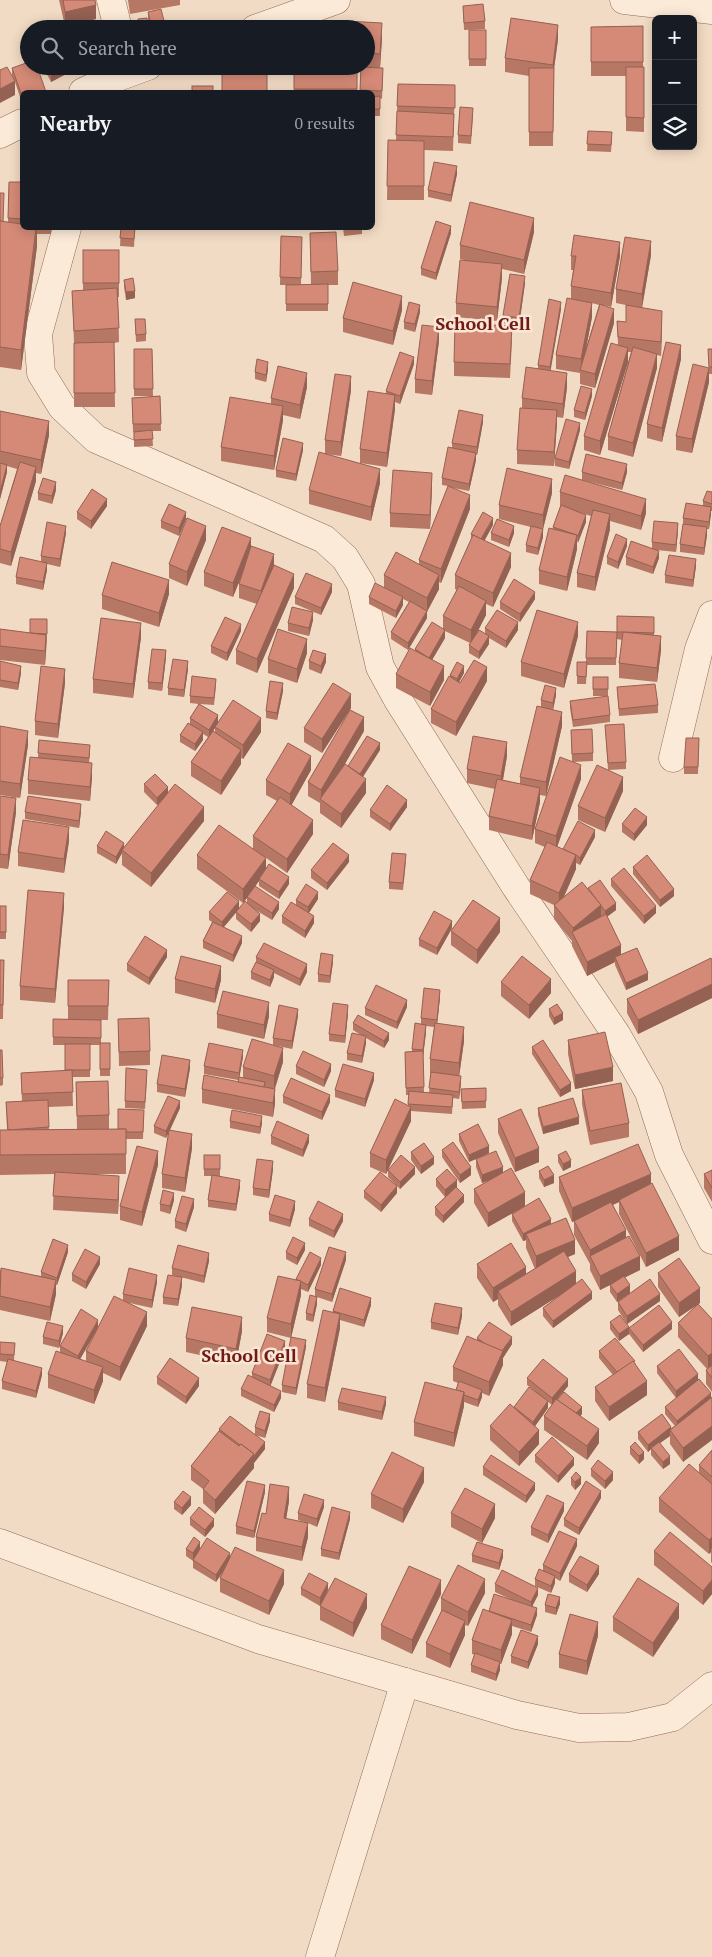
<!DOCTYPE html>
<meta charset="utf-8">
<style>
body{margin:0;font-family:"PT Serif",serif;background:#242831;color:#f1f3f6}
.controls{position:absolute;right:15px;top:15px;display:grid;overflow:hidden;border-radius:8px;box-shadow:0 2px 12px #0003}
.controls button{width:45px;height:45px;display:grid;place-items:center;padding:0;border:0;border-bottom:1px solid #363941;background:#171b24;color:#f1f3f6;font:25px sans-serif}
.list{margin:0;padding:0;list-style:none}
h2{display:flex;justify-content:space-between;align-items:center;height:65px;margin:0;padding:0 20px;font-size:21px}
h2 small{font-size:16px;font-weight:400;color:#9ea1a6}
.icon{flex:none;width:28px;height:28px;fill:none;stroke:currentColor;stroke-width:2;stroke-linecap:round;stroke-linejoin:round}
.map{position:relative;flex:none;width:712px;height:1957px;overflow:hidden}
.search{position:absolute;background:#171b24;box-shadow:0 2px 12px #0003;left:20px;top:20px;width:355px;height:55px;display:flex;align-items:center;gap:12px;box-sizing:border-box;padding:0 18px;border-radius:28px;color:#9ea1a6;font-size:19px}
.panel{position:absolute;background:#171b24;box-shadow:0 2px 12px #0003;left:20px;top:90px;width:355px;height:140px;border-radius:8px}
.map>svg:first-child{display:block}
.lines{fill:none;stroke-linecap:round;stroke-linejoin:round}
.street-casing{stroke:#8f6a58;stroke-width:29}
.street{stroke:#fcead8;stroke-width:28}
.wall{fill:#b67765;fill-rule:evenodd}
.shaded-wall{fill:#946153}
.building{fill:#d48a76;stroke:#946153}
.labels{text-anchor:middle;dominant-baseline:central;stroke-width:5;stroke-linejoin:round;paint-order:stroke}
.quarter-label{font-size:18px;font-weight:bold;fill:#6f1918;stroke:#f9e7d4}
</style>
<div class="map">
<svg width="712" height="1957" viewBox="0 0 712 1957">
<rect width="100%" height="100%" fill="#f2dbc4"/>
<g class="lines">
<g class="street-casing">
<g id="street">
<path d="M111,0L118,29"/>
<path d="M624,0L712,10"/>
<path d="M255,29L336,0"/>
<path d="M83,92L107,81L148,66"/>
<path d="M0,134L22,123"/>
<path d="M67,228L38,334L41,373L62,407L96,439L324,539L345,558L361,584L380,667L398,700L516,887L616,1034L649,1092L669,1155L712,1240"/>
<path d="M673,758L699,649L712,615"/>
<path d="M0,1543L258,1639L517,1715L579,1728L629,1727L673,1717L712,1686"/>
<path d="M320,1957L405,1682"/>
</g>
</g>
<use href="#street" class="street"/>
</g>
<g class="wall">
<path d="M59,0H95L96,19L65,26Z"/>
<path d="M128,0H180V5L130,14Z"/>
<path d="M463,6L485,21V29L464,30Z"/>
<path d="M148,12L165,29H150L148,19Z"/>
<path d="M643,26V67H644V132L626,131V76H591V27Z"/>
<path d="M366,29L382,37L380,68L383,75L382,99L380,98V116H372V92H360L361,67H365L357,66V92H294V70H288V66H366Z"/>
<rect x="469" y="30" width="17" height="36"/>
<path d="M558,39L554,69L553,146H529V76L505,72V58Z"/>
<path d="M43,66H81L51,82Z"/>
<path d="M12,68L46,92H22V103L15,82V95L14,80L12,75Z"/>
<path d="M398,84L455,85L453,151L424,150V200H387L388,140L396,141Z"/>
<path d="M473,115L471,144L458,143V135Z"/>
<path d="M588,131L612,139L611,152L587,151Z"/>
<path d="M457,174L451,202L428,197V190Z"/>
<path d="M9,182H22V228H51V234H37V246L21,370L0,367V193L3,222H8Z"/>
<path d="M121,228H135L134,247L120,246Z"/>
<path d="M343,228H362V234L344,236Z"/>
<path d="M534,232L524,274L502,269V278L497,321L456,317V303L464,260L460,259V245Z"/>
<path d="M310,233L338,271V285H328V311H286V285H280L281,236L302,237L301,285H311Z"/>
<path d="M451,233L436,280L421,275V268Z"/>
<path d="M83,250H119V297H118L119,342L114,343L115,407H74V343L72,291L83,290Z"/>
<path d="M651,255L642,307L662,325L661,356L657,355V368L633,457L608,450V436L631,352H628V362L600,455L584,450V436L618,345L617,321L626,322V305L616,303V289Z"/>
<path d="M571,256H620L611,307L604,305L614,323L595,388L580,384V373L556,369V355L571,299V286L573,270H571ZM592,303L599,305L586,348L592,317Z"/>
<path d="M124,280L135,298L126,300L124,287Z"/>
<path d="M525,283L519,326L503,323V315Z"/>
<path d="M561,309L550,371L567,387L563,418L557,417L554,466L517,464V450L522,408V398L538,369V365Z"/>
<path d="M402,310L393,345L343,332V318Z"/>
<path d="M420,312L415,332L404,329V322Z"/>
<path d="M135,319L146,334V341L136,342Z"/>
<path d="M512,340L510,378L454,376V362Z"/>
<path d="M439,341L432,395L415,393V379Z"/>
<path d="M134,349H152L153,396H134Z"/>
<path d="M708,349H712V374H709V382L692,453L676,450V436L709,368Z"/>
<path d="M681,359L662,442L647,438V424Z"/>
<path d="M414,364L400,404L395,402V409L387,467L360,463V449L386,393V391Z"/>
<path d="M268,369L266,382L255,379V372Z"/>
<path d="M307,387L300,419L283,415V420L274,470L221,461V447L271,404V398Z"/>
<path d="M351,390L341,456L325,454V440Z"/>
<path d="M160,396L161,431H152L153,446L134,447V432H133L132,398Z"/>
<path d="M592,396L585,420L574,417V410Z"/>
<path d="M0,411L49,435L41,474L36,473V481L11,566L0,563V526L17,469L7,466V472L0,499V504Z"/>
<path d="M483,422L477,455H476V460L469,491L448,487L470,509L441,583L439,582V589L427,611V618L408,650L391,639V632L409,602L403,599V605L396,618L369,604V597L384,588V575L419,564V560L448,486L442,485V478L452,448V443Z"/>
<path d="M580,430L569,469L555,466V458Z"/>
<path d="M303,450L296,481L276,477V470Z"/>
<path d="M582,472H627L622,490L582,480Z"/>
<path d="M380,483L371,521L309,504V490Z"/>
<path d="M432,487L430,529L390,527V513Z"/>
<path d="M56,490L52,504L38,500V493Z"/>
<path d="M560,492L646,513L641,530L610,521V529L595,591L577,587V573L591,516L578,512L586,522L577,543V549L567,591L539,584V570L553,527L560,507Z"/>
<path d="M712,492V511H711L709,529H707V535L704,555L680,552V544L683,524V518L703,506V501Z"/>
<path d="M552,493L543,529V537L538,555L526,552V545L531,527L499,519V505Z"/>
<path d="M107,506L91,529L77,519V512Z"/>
<path d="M186,519L179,536L161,528V521Z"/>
<path d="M493,525L484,541L511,567L493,607L486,604V615L476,635L485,634V628L518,630L506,648L489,638V644L479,659L469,653V645L470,643L445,631V638L432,660L444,680L430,706L396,688V674L415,651V649L443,629V616L457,590L455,589V575L471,539V534Z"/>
<path d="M678,530L676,552L657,550L659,558L653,574L626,565V557L652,548V542Z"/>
<path d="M66,533L60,567L47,564V570L43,590L16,584V577L41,562V556Z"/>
<path d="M491,533H514L509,547L491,540Z"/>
<path d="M206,540L187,586L169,578V564Z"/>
<path d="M627,546L618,569L607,564V557Z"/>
<path d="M251,548L274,565L294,588L257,673L236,664V650L257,604L239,598V584L245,567L233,597L204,586V572Z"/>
<path d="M696,566L693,587L665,583V575Z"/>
<path d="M332,592L321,615L295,604V597Z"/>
<path d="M169,594L159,627L102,609V595Z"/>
<path d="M535,599L520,622L500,609V602Z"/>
<path d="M617,616L654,617V635L661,650L657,682L619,678V663L622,640L617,639Z"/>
<path d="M47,619V641L45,665L0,660V629L30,633Z"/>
<path d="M313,620L309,636L288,631V623Z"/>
<path d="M241,631L227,661L211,653V646Z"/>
<path d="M587,631L617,632L616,665H587L586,684H577V662H586Z"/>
<path d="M578,636L564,688L521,676V662Z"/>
<path d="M141,637L133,698L93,693V679Z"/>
<path d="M307,653L297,683L268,673V659Z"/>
<path d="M166,657L162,691L148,689V682Z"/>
<path d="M0,661L21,673L18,690L0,687Z"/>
<path d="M309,661L326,662L321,674L309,669Z"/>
<path d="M188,669L184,697L168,695V688Z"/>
<path d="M464,673L459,682L460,683L487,681L456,736L431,723V709L450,677V675Z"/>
<rect x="593" y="677" width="15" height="19"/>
<path d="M65,683L58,738L35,735V721Z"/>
<path d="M216,686L214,705L200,704L218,723L213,731L215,733V727L261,732L243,759L241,758V764L221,795L191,776V762L208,737L203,734V740L195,751L180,742V735L190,724V718L199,704L190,703V696Z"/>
<path d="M617,687L658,705V713L619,716Z"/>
<path d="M283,691L277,720L266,718V711Z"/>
<path d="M556,695L553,710L562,726L546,796L540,795V802L532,840L489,830V816L495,789L467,783V769L507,756L503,780L520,784V777L541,707V700Z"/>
<path d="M570,701L610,715V722L573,727L570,708Z"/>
<path d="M351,708L322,753L304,742V728Z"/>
<path d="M605,725L626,762V769L608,770Z"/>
<path d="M0,726L28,745L20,798L0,795Z"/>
<path d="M571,730L593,753V761L572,762L581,779L557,847L563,849L595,837L580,865L576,863V869L564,897L588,889L616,910L607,917L621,955L648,980L626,990L615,965V962L587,976L572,946V941L554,919V905L530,894V880L545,847L535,843V829L572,761Z"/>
<path d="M364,731L341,771L380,750L363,777L366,793L341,828L320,813V803L308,796V782Z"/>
<path d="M699,738L698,774H684V767Z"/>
<path d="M39,740L90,753L89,763L92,777L90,801L28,794V780L38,757Z"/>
<path d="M311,770L291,805L313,834L287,873L265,857L266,869L289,884L279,899L259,886V881L255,886L279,909L272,920L254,909L260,921L251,932L236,919V912L247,903V898L243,903L197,869V855L253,849V836L277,801L266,795V780Z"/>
<path d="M144,784L168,794L204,821L151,887L122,865V853L116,864L97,853V846L124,848L165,797L157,805L144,792Z"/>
<path d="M623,791L605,832L578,820V806Z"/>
<path d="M0,796L16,812L8,869L0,868Z"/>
<path d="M407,807L390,831L370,817V810Z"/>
<path d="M81,811L79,828L25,819V812Z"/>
<path d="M622,824L647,825L634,841L622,832Z"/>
<path d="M69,841L64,873L18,866V852Z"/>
<path d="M406,861L403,890L389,889V882Z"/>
<path d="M349,862L327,890L311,878V870Z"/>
<path d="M633,867L674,896L660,907L633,874Z"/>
<path d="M611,879L656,913L644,924L611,886Z"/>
<path d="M318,899L309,913L314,923L305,938L282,923V916L296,905V900Z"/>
<rect x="0" y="906" width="6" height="33"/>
<path d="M64,907L55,1003L20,1000V986Z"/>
<path d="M239,909L224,927L242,943L233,962L203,948V941L212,922L209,920V912Z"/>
<path d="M452,928L437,955L419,946V939Z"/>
<path d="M451,931L500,932L477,964L451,945Z"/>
<path d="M167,957L149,985L127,971V964Z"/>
<path d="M256,957L307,972L300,986L274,973V977L270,987L251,979V972L256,962Z"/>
<path d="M0,960H4L3,1019H0Z"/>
<path d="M712,960V998L638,1034L627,1013V999Z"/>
<path d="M333,962L330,983L318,982V974Z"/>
<path d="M175,979L221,980L215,1003L175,993Z"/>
<path d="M68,980H109L108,1020H101V1043H110V1076H100V1045H90V1077H72L73,1106L48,1107L49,1130L77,1129L76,1082L109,1115V1129H118L144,1110L143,1139H126V1174H87L119,1190L118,1214L53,1210L54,1174L0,1175V1130H7L6,1102H22L21,1073L65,1071V1045H53V1019H68Z"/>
<path d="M501,982L551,993L529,1019L501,996Z"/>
<path d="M440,997L437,1023L464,1041L459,1076L461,1083L459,1099L453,1098L452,1114L411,1111V1121L388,1169L415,1174L400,1189L388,1177V1170L386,1174L370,1167V1153L408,1105L409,1095H406L405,1052H412V1049L421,1024V1018ZM426,1026L434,1027L430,1059V1073H431L429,1093L424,1092L423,1056L426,1032Z"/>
<path d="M407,1007L397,1029L365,1015V1008Z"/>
<path d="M549,1009L563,1020L554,1025L549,1016Z"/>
<path d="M348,1013L345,1043L329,1041V1034Z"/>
<path d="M217,1014L269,1016L264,1039L217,1028Z"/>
<path d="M298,1016L292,1049L273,1045V1038Z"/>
<path d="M118,1019L150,1051V1065L119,1066Z"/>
<path d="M353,1023L389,1040L384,1048L366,1038V1043L362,1063L347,1060V1053L361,1035L353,1030Z"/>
<path d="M568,1040L613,1081L575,1089L568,1054Z"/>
<path d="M532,1047L571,1091L560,1097L532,1054Z"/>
<path d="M0,1050L3,1078V1085L0,1086Z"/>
<path d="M243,1057L239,1077L243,1078V1067L283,1062L275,1089V1103L273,1117L202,1103V1089L238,1082V1080L204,1074V1066Z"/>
<path d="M296,1066L331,1071L324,1087L296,1074Z"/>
<path d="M190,1068L185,1097L157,1092V1084Z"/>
<path d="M147,1077L145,1109L125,1108V1101Z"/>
<path d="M374,1080L365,1107L335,1097V1090Z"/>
<path d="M486,1088V1108L462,1109L461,1089Z"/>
<path d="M582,1090L629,1123V1137L590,1145L582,1104Z"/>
<path d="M283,1096L330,1102L322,1120L283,1103Z"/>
<path d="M180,1108L170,1130L192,1148L185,1192L162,1188V1174L169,1132L166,1138L154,1133V1126Z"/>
<path d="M538,1108L579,1124L543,1134L538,1115Z"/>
<path d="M498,1119L539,1162L515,1172L498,1133Z"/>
<path d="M230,1121L262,1123L260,1134L230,1128Z"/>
<path d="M459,1134L489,1153L476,1159L503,1172L525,1206L488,1227L474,1203V1189L491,1179L482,1183L476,1167V1159L469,1162L459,1141Z"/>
<path d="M271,1136L309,1142L303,1157L271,1144Z"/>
<path d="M442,1150L471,1175L460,1183L442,1157Z"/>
<path d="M411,1152L434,1164L421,1174L411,1160Z"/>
<path d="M204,1155H220V1176H216L240,1187L236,1211L208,1207V1200L212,1176H204Z"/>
<path d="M558,1155L571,1167L563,1171L558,1162Z"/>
<path d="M158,1165L142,1226L120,1220V1206Z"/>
<path d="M273,1169L269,1198L253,1195V1188Z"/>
<path d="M712,1170V1202L704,1188V1174Z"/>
<path d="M539,1171L554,1183L544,1187L539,1178Z"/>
<path d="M559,1177L651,1184L679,1250L646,1267L619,1214V1202L613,1205L640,1270L625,1277L630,1293L617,1302L610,1292V1285L612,1284L600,1290L590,1270V1264L574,1235V1221L578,1219L572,1222L559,1191Z"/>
<path d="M436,1179L456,1187L464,1202L443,1223L435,1215V1207L445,1197L436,1186Z"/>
<path d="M364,1191L397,1193L381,1212L364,1198Z"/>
<path d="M174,1200L170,1214L160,1211V1204Z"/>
<path d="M194,1207L186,1232L175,1228V1221Z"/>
<path d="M295,1209L290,1227L269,1221V1214Z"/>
<path d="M512,1214L551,1224L575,1254L568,1257L576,1284L592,1299L553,1328L543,1316V1308L565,1292L511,1326L498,1305V1299L493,1302L477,1278V1264L526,1274L535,1269L526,1248V1240L523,1241L512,1221Z"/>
<path d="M309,1219L343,1221L334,1238L309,1226Z"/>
<path d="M305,1250L297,1265L286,1259V1252Z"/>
<path d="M68,1252L57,1285H56V1294L50,1321L0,1310V1270L41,1276V1272Z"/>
<path d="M346,1260L332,1302L317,1297V1304L313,1322L306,1320V1313L315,1296V1289Z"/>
<path d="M209,1261L204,1283L172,1275V1268Z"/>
<path d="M100,1264L86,1289L72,1281V1274Z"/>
<path d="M321,1265L308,1292L301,1289V1295L291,1338L267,1332V1318L296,1279Z"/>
<path d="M658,1273L700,1303L698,1304L712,1319V1392L706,1384V1370L707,1369L678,1337V1323L697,1305L679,1317L658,1287Z"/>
<path d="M157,1282L152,1308L125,1302L147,1326L120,1381L103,1373V1381L94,1404L48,1388V1374L60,1352V1346L98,1327L123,1300V1294ZM98,1328L86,1351V1362L80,1359Z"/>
<path d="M182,1285L178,1306L163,1304V1297Z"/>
<path d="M660,1301L627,1324L618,1310V1302Z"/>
<path d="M371,1305L364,1327L340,1320V1328L325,1402L307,1398V1384L333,1311Z"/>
<path d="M462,1316L458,1335L431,1329V1322Z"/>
<path d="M610,1322L629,1328L672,1329L643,1352L629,1334L619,1341L610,1329Z"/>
<path d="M242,1331L236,1363L186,1352V1338Z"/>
<path d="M63,1333L59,1348L43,1344V1337Z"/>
<path d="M477,1338L512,1344L503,1358V1365L489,1396L482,1393V1397L478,1407L464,1402V1406L454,1447L414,1436V1422L456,1390L458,1383L453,1381V1367L477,1341Z"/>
<path d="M0,1342L15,1343L14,1361L42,1375L36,1398L2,1389V1381L7,1362L0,1361Z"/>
<path d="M306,1347L296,1395L282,1392V1385Z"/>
<path d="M285,1349L270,1386L281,1398L274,1412L241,1396V1389L252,1377V1373Z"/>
<path d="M599,1351L635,1363L647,1395L609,1421L595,1401V1387L613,1375L599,1358Z"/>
<path d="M657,1366L698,1374L683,1462L670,1444V1436L659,1443L670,1464L663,1469L651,1455V1449L648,1452L638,1439V1432L671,1428L675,1426L665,1414V1407L676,1398L657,1373Z"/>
<path d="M157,1377L199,1386L186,1404L157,1384Z"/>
<path d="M527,1378L568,1386L557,1400L582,1414L580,1416L599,1443L587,1460L544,1430V1416L552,1405L548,1402V1408L535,1426L539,1444L519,1466L490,1440V1426L535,1391L527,1385Z"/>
<path d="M338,1402L386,1404L382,1420L338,1410Z"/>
<path d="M270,1421L265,1438L255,1435L265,1449L254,1463V1468L215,1514L203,1503V1489L191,1480V1466L219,1431V1429L255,1434V1427Z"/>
<path d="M630,1447L644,1459L639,1464L630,1454Z"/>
<path d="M712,1450V1563L711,1562V1552L709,1554L659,1512V1498L699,1473V1465Z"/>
<path d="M535,1455L574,1465L558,1483L535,1462Z"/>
<path d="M483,1467L535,1490L526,1503L483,1475Z"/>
<path d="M591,1469L613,1480L605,1489L591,1476Z"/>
<path d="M571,1478L581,1484L575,1490L571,1485Z"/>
<path d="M424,1482L403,1523L371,1508V1494Z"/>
<path d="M265,1492L254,1538L236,1534V1526Z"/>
<path d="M601,1498L579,1535L564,1526V1519Z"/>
<path d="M289,1501L286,1519L308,1523L298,1520V1513L324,1507L317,1527L308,1523V1537L302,1561L256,1551V1537L266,1514Z"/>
<path d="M174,1502L191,1505L182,1515L174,1509Z"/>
<path d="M564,1511L548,1543L531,1535V1527Z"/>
<path d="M451,1513L495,1518L482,1543L451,1527Z"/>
<path d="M190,1518L214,1526L205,1537L190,1525Z"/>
<path d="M350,1519L339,1560L321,1556V1549Z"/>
<path d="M577,1546L560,1581L555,1578V1583L551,1593L535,1586V1579L543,1571V1565Z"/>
<path d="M186,1549H200L193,1561L186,1556Z"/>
<path d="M654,1551L712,1567V1594L703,1605L654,1565Z"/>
<path d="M472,1555L503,1557L499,1570L472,1562Z"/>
<path d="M230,1556L284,1584L269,1615L220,1592V1578L222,1573L216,1582L193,1568V1560Z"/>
<path d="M569,1574H599L587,1592L569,1582Z"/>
<path d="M495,1584L538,1595L532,1606L537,1615L531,1632L512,1626V1634L501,1664H500V1670L496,1681L471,1672V1665L475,1655L472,1654V1640L489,1611L510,1599L495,1592Z"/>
<path d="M301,1588L328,1590L320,1606L301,1595Z"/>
<path d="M485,1593L468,1626L465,1625V1635L450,1668L426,1657V1643L441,1612V1598Z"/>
<path d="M441,1594L412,1654L381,1639V1625Z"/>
<path d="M560,1604L556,1615L545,1612V1605Z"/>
<path d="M320,1606L367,1608L353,1637L320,1620Z"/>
<path d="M613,1617L679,1618L653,1657L613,1631Z"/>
<path d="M598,1636L587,1675L559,1668V1654Z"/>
<path d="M538,1644L528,1669L511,1663V1656Z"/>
</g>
<g class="shaded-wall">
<path d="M96,5V19L65,26V12Z"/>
<path d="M382,23V37L380,68V54Z"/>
<path d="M165,25V29H152Z"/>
<path d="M558,25V39L554,69L553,146L554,69L553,79V65Z"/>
<path d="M68,66H81L51,82V75Z"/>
<path d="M15,81V95L0,103V89Z"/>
<path d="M457,166V174L451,202V195Z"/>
<path d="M534,218V232L524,274V260Z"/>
<path d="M451,226V233L436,280V273Z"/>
<path d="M37,228V246L21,370V350Z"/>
<path d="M651,241V255L642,308V294Z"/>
<path d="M620,242V256L611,307V293Z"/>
<path d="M502,264V278L497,321V307Z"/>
<path d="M525,276V283L519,326V318Z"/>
<path d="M135,291V298L126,300V292Z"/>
<path d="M402,296V310L393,345V331Z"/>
<path d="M561,302V309L550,374V367Z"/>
<path d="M592,303V317L582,370L581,359Z"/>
<path d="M420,305V312L415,332V324Z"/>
<path d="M614,309V323L595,388V374Z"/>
<path d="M662,311V325L661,356V342Z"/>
<path d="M439,327V341L432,395V381Z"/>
<path d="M681,345V359L662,442V428Z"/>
<path d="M628,348V362L600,455V441Z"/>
<path d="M657,354V368L633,457V443Z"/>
<path d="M414,357V364L400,404V396Z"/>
<path d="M268,362V369L266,382V375Z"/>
<path d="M709,368V382L692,453V439Z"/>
<path d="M307,373V387L300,419V405Z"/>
<path d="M567,373V387L563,418V404Z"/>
<path d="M351,376V390L341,456V442Z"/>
<path d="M592,389V396L585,420V413Z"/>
<path d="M395,395V409L387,467V453Z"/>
<path d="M283,406V420L274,470V456Z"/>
<path d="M557,410V424L554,466V452Z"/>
<path d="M483,415V422L477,455V447Z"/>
<path d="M49,421V435L41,474V460Z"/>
<path d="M580,423V430L569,469V462Z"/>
<path d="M303,443V450L296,481V474Z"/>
<path d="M476,453V460L469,491V484Z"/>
<path d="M627,464V472L622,490V483Z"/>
<path d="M7,465V472L0,499V504V490Z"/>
<path d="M36,467V481L11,566V552Z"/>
<path d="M380,469V483L371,521V507Z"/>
<path d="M432,473V487L430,529V515Z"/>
<path d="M552,479V493L543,529V515Z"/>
<path d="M56,482V490L52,504V496Z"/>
<path d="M470,495V509L441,583V569Z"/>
<path d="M107,499V506L91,529V521Z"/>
<path d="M646,499V513L641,530V516Z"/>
<path d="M711,507V514L709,529V522Z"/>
<path d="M186,512V519L179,536V528Z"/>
<path d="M610,514V529L595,591V577Z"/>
<path d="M586,515V522L578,543V536Z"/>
<path d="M493,518V525L481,547V540Z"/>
<path d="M678,523V530L676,552V545Z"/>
<path d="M66,526V533L60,567V559Z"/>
<path d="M206,526V540L187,586V572Z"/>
<path d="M514,526V533L509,547V540Z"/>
<path d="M707,527V535L704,555V548Z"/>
<path d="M543,529V537L538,555V548Z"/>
<path d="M577,535V549L567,591V577Z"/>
<path d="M251,538V552L233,597V583Z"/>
<path d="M627,539V546L618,569V562Z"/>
<path d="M659,551V558L653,574V567Z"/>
<path d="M511,553V567L493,607V593Z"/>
<path d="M274,554V568L261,605V591Z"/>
<path d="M696,559V566L693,587V580Z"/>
<path d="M47,563V570L43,590V582Z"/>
<path d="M294,574V588L257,673V659Z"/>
<path d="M439,575V589L427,612V598Z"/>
<path d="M169,580V594L159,627V613Z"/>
<path d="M332,584V592L321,615V608Z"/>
<path d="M535,592V599L520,622V614Z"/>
<path d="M403,597V605L396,618V611Z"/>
<path d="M486,601V615L471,644V630Z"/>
<path d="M427,611V618L408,650V643Z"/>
<path d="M313,612V620L309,636V628Z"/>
<path d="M518,622V630L506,648V641Z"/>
<path d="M578,622V636L564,688V674Z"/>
<path d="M141,623V637L133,698V684Z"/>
<path d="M241,624V631L227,661V653Z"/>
<path d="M445,630V638L429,665V658Z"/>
<path d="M46,635V649L45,665V651Z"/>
<path d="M489,636V644L479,659V652Z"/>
<path d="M661,636V650L657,682V668Z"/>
<path d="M307,639V653L297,683V669Z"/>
<path d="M166,650V657L162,691V683Z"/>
<path d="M326,654V662L321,674V666Z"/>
<path d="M188,661V669L184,697V690Z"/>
<path d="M21,666V673L18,690V683Z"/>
<path d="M444,666V680L430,706V692Z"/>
<path d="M464,666V673L457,686V679Z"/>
<path d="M487,667V681L456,736V722Z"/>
<path d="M65,669V683L58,738V724Z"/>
<path d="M283,683V691L277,720V713Z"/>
<path d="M556,688V695L553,710V703Z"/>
<path d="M351,694V708L322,753V739Z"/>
<path d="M562,712V726L546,796V782Z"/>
<path d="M218,715V723L209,738V730Z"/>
<path d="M364,717V731L323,801L321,800V790Z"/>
<path d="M261,718V732L243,759V745Z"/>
<path d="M28,731V745L20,798V784Z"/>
<path d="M203,732V740L195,751V744Z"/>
<path d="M507,742V756L501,790V776Z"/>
<path d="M380,743V750L360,781V774Z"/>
<path d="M241,750V764L221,795V781Z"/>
<path d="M311,756V770L290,808V794Z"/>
<path d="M92,763V777L90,801V787Z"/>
<path d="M581,765V779L556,850V836Z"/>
<path d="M623,777V791L605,832V818Z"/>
<path d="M366,779V793L341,828V814Z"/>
<path d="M168,787V795L157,805V798Z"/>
<path d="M540,788V802L532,840V826Z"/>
<path d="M16,798V812L8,869V855Z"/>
<path d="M407,800V807L390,831V824Z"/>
<path d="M81,804V811L79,828V821Z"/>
<path d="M204,807V821L151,887V873Z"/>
<path d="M647,817V825L634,841V834Z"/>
<path d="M313,820V834L287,873V859Z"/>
<path d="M69,827V841L64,873V859Z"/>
<path d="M595,830V837L580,865V858Z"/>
<path d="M124,843V850H122V853L116,864V857Z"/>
<path d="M349,855V862L327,890V883Z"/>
<path d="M576,855V869L559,907V893Z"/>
<path d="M266,858V873L259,879V881L243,903V889Z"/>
<path d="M289,877V884L279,899V892Z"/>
<path d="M674,889V896L660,907V900Z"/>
<path d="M318,892V899L308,914V907Z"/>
<path d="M64,893V907L55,1003V989Z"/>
<path d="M239,901V909L222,929V922Z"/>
<path d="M279,902V909L272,920V913Z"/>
<path d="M616,903V910L605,918V911Z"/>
<path d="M601,905V919L573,934V928Z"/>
<path d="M656,906V913L644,924V916Z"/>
<path d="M260,914V921L251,932V924Z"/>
<path d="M314,916V923L305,938V931Z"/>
<path d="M500,918V932L477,964V950Z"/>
<path d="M452,921V928L437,955V948Z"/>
<path d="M242,936V943L233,962V955Z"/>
<path d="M621,945V959L615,957V962L587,976V962Z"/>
<path d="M167,950V957L149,985V978Z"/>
<path d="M333,955V962L330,983V976Z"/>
<path d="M307,964V972L300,986V979Z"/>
<path d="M221,966V980L215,1003V989Z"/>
<path d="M274,970V977L270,987V980Z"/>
<path d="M648,973V980L626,990V983Z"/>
<path d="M551,979V993L529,1019V1005Z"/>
<path d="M712,984V998L638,1034V1020Z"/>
<path d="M440,990V997L437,1027V1020Z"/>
<path d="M407,1000V1007L397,1029V1022Z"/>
<path d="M269,1002V1016L264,1039V1025Z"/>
<path d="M348,1005V1013L345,1043V1036Z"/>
<path d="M298,1009V1016L292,1049V1041Z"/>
<path d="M563,1013V1020L554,1025V1018Z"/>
<path d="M426,1025V1032L423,1057V1050Z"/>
<path d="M464,1027V1041L459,1077V1063Z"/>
<path d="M389,1033V1040L384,1048V1041Z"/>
<path d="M366,1036V1043L362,1063V1056Z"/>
<path d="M283,1048V1062L274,1090V1076Z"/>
<path d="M243,1050V1057L239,1080V1073Z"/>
<path d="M190,1060V1068L185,1097V1089Z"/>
<path d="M331,1064V1071L324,1087V1080Z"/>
<path d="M613,1067V1081L575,1089V1075Z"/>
<path d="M374,1073V1080L365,1107V1099Z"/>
<path d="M461,1076V1083L459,1099V1092Z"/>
<path d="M571,1083V1091L560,1097V1090Z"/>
<path d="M275,1089V1103L273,1117V1103Z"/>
<path d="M330,1095V1102L322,1120V1112Z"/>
<path d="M180,1101V1108L166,1138V1131Z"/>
<path d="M411,1107V1121L386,1174V1160Z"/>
<path d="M262,1116V1123L260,1134V1127Z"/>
<path d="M579,1117V1124L543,1134V1127Z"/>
<path d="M192,1134V1148L185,1192V1178Z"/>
<path d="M309,1135V1142L303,1157V1150Z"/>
<path d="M489,1146V1153L469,1162V1155Z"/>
<path d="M539,1148V1162L515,1172V1158Z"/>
<path d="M158,1151V1165L142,1226V1212Z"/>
<path d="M434,1157V1164L421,1174V1166Z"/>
<path d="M571,1160V1167L563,1171V1164Z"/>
<path d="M273,1161V1169L269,1198V1190Z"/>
<path d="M415,1167V1174L400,1189V1182Z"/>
<path d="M471,1167V1175L460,1183V1175Z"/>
<path d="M503,1167V1175L482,1183V1175Z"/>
<path d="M651,1174V1188L619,1200V1202L572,1222V1208Z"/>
<path d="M554,1175V1183L544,1187V1180Z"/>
<path d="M119,1176V1190L118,1214V1200Z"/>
<path d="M240,1180V1187L236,1211V1204Z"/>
<path d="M457,1180V1187L445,1197V1190Z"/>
<path d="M397,1186V1193L381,1212V1205Z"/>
<path d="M525,1192V1206L488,1227V1213Z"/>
<path d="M174,1193V1200L170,1214V1206Z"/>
<path d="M464,1195V1202L443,1223V1216Z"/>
<path d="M194,1199V1207L186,1232V1224Z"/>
<path d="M295,1201V1209L290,1227V1220Z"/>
<path d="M343,1214V1221L334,1238V1231Z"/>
<path d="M551,1219V1226L526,1234V1240L523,1241V1234Z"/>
<path d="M626,1230V1244L590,1256V1264V1250Z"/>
<path d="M679,1236V1250L646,1267V1253Z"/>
<path d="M575,1240V1254L536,1270V1256Z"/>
<path d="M305,1243V1250L297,1265V1258Z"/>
<path d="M68,1245V1252L57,1285V1278Z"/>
<path d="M346,1252V1260L332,1302V1294Z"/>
<path d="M209,1253V1261L204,1283V1276Z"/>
<path d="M640,1256V1270L600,1290V1276Z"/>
<path d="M100,1257V1264L86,1289V1282Z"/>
<path d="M321,1258V1265L308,1292V1285Z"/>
<path d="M526,1267V1281L498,1291V1299L493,1302V1288Z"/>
<path d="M576,1271V1285L511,1326V1312Z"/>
<path d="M157,1275V1282L152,1308V1300Z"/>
<path d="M182,1277V1285L178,1306V1299Z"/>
<path d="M56,1280V1294L50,1321V1307Z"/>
<path d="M301,1281V1295L291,1338V1324Z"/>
<path d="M630,1285V1293L617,1302V1294Z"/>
<path d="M700,1288V1303L679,1317V1303Z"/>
<path d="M592,1292V1299L553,1328V1321Z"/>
<path d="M660,1294V1301L627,1324V1316Z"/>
<path d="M317,1297V1304L313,1322V1315Z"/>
<path d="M371,1298V1305L364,1327V1320Z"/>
<path d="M462,1308V1316L458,1335V1328Z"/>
<path d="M147,1312V1326L120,1381V1367Z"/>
<path d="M340,1314V1328L325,1402V1388Z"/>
<path d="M242,1317V1331L236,1363V1349Z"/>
<path d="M98,1320V1327L78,1363V1356Z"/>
<path d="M672,1322V1329L643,1352V1345Z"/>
<path d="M63,1326V1333L59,1348V1341Z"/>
<path d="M629,1327V1334L619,1341V1334Z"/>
<path d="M512,1337V1344L503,1358V1365L489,1396V1382L501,1354Z"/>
<path d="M306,1340V1347L296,1395V1388Z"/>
<path d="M285,1341V1349L270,1387V1380Z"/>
<path d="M712,1353V1367L708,1370V1356Z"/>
<path d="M103,1367V1381L94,1404V1390Z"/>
<path d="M42,1368V1375L36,1398V1391Z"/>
<path d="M698,1374V1381L676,1398V1391Z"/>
<path d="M199,1378V1386L186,1404V1397Z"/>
<path d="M568,1379V1386L552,1405V1398Z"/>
<path d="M647,1381V1395L609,1421V1407Z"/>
<path d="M482,1390V1397L478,1407V1400Z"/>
<path d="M281,1391V1398L274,1412V1405Z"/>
<path d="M464,1392V1406L454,1447V1433Z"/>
<path d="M711,1393V1401L677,1428V1421Z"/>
<path d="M386,1397V1404L382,1420V1412Z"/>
<path d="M548,1401V1408L533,1429V1422Z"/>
<path d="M582,1407V1414L574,1423V1416Z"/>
<path d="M270,1414V1421L265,1438V1431Z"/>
<path d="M712,1426V1440L683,1462V1448Z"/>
<path d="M671,1427V1432L670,1430V1436L652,1449L651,1448V1449L648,1452V1445Z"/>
<path d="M599,1429V1443L587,1460V1446Z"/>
<path d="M539,1430V1444L519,1466V1452Z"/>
<path d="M265,1442V1449L254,1463V1456Z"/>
<path d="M644,1452V1459L639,1464V1456Z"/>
<path d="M254,1454V1468L215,1514V1500Z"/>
<path d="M670,1456V1464L663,1469V1462Z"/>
<path d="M574,1458V1465L558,1483V1476Z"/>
<path d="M424,1468V1482L403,1523V1509Z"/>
<path d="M613,1472V1480L605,1489V1481Z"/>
<path d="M581,1477V1484L575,1490V1482Z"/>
<path d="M535,1483V1490L526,1503V1496Z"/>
<path d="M265,1485V1492L254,1538V1531Z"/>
<path d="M289,1487V1501L284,1532V1518Z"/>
<path d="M601,1491V1498L579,1535V1528Z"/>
<path d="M191,1497V1505L182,1515V1508Z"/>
<path d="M324,1500V1507L317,1527V1519Z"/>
<path d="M564,1503V1511L548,1543V1535Z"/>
<path d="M495,1504V1518L482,1543V1529Z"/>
<path d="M350,1512V1519L339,1560V1553Z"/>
<path d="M214,1519V1526L205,1537V1530Z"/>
<path d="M308,1523V1537L302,1561V1547Z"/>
<path d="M712,1537V1549L711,1548V1552L709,1554V1540Z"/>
<path d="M577,1539V1546L560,1581V1573Z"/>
<path d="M200,1542V1549L193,1561V1553Z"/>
<path d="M503,1550V1557L499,1570V1563Z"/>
<path d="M230,1553V1560L216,1582V1575Z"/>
<path d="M599,1566V1574L587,1592V1585Z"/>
<path d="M284,1570V1584L269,1615V1601Z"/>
<path d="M555,1576V1583L551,1593V1586Z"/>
<path d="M485,1579V1593L468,1626V1612Z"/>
<path d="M441,1580V1594L412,1654V1640Z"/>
<path d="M712,1580V1594L703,1605V1591Z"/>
<path d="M328,1583V1590L320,1606V1598Z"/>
<path d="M538,1588V1595L531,1609V1602Z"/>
<path d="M367,1594V1608L353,1637V1623Z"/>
<path d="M560,1597V1604L556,1615V1608Z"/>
<path d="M679,1604V1618L653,1657V1643Z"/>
<path d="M537,1608V1615L531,1632V1625Z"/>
<path d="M512,1620V1634L501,1664V1650Z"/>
<path d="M465,1621V1635L450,1668V1654Z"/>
<path d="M598,1622V1636L587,1675V1661Z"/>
<path d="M538,1636V1644L528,1669V1662Z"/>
<path d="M500,1662V1670L496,1681V1674Z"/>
</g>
<g class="building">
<path d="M63,0H95L96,5L65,12Z"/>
<path d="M483,4L485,21L464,23L463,6Z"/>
<path d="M161,9L165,25L152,29L148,12Z"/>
<path d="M147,18L148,29H139L138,19Z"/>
<path d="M511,18L558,25L553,65L505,58Z"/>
<path d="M346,21L382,23L380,54L366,53V29H345Z"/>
<path d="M340,23V29H288V24Z"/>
<path d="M643,26V62H591V27Z"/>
<rect x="469" y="30" width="17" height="29"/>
<path d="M29,62V66H37L46,92H22V96L12,68Z"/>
<path d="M47,66H68L51,75Z"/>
<rect x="294" y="66" width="63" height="23"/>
<path d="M7,67L15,81L0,89V70Z"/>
<path d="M361,67L383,68L382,91L360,90Z"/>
<path d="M626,67H644V118L626,117Z"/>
<path d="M222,68L267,69V92H222Z"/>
<path d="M529,68H554L553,132H529Z"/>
<path d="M398,84L455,85V108L397,106Z"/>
<rect x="192" y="86" width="21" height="6"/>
<path d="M380,96V109H372V97Z"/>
<path d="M460,107L473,108L471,136L458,135Z"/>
<path d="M397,111L454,114L453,137L396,135Z"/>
<path d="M588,131L612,132L611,145L587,144Z"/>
<path d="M388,140L424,141V186H387Z"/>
<path d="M434,162L457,166L451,195L428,190Z"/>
<path d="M9,182H22V219L8,218Z"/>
<path d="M0,193H4L3,222L0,221Z"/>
<path d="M470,202L534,218L524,260L460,245Z"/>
<path d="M0,221L22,224V228H36L21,350L0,347Z"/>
<path d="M436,221L451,226L436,273L421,268Z"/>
<path d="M121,228H135L134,239L120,238Z"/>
<path d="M336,232L338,271L311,272L310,233Z"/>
<path d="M574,235L620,242L611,293L571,286L576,256H571Z"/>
<path d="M281,236L302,237L301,278L280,277Z"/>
<path d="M625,237L651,241L642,294L616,289Z"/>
<rect x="83" y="250" width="36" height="33"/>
<path d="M460,260L502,264L497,307L456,303Z"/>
<path d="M510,274L525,276L519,318L503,315Z"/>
<path d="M133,278L135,291L126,292L124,280Z"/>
<path d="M353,282L402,296L393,331L343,318Z"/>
<path d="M328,284V304H286V285Z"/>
<path d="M117,288L119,328L74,331L72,291Z"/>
<path d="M567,298L592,303L581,359L556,355Z"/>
<path d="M549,299L561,302L550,367L538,365Z"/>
<path d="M409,302L420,305L415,324L404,322Z"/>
<path d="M600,304L614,309L595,374L580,370Z"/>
<path d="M626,305L662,311L661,342L618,337L617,321L626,322Z"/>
<path d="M135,319H145L146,334L136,335Z"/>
<path d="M455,323L512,326L510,364L454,362Z"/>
<path d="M422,325L439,327L432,381L415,379Z"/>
<path d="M114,342L115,393H74V343Z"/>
<path d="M666,342L681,345L662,428L647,424Z"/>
<path d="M611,343L628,348L600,441L584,436Z"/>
<path d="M633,347L657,354L633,443L608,436Z"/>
<path d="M134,349H152L153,389H134Z"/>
<path d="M708,349H712V367H709Z"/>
<path d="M400,352L414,357L400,396L386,391Z"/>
<path d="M257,359L268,362L266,375L255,372Z"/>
<path d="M693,364L709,368L692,439L676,436Z"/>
<path d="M278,366L307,373L300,405L271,398Z"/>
<path d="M526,367L567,373L563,404L522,398Z"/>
<path d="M335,374L351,376L341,442L325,440Z"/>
<path d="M581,386L592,389L585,413L574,410Z"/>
<path d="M368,391L395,395L387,453L360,449Z"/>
<path d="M160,396L161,424H133L132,398Z"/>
<path d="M230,397L283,406L274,456L221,447Z"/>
<path d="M520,408L557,410L554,452L517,450Z"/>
<path d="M459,410L483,415L477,447L452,443Z"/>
<path d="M0,411L49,421L41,460L0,451Z"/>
<path d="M566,419L580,423L569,462L555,458Z"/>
<path d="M152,430L153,439L134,440V432Z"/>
<path d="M283,438L303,443L296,474L276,470Z"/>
<path d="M448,447L476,453L469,484L442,478Z"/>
<path d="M319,452L380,469L371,507L309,490Z"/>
<path d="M586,454L627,464L622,483L582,472Z"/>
<path d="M20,462L36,467L11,552L0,549V526Z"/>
<path d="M0,463L7,465L0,492Z"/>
<path d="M507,468L552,479L543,515L499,505Z"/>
<path d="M393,470L432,473L430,515L390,513Z"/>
<path d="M565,475L646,499L641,516L560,492Z"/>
<path d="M43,478L56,482L52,496L38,493Z"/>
<path d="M448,486L470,495L441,569L419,560Z"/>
<path d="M92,489L107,499L91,521L77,512Z"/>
<path d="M707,491L712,492V504L703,501Z"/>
<path d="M686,503L711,507L709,522L683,518Z"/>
<path d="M169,504L186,512L179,528L161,521Z"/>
<path d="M561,505L586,515L578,536L577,535L553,527Z"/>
<path d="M593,510L610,514L595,577L577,573Z"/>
<path d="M483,512L493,518L481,539L471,534Z"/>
<path d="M187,518L206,526L187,572L169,564Z"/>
<path d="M497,519L514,526L509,540L491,533Z"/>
<path d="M654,521L678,523L676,545L652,542Z"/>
<path d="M47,522L66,526L60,559L41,556Z"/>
<path d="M683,524L707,527L704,548L680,544Z"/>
<path d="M531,526L543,529L538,548L526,545Z"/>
<path d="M222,527L251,538L233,583L204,572Z"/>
<path d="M549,528L577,535L567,577L539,570Z"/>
<path d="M616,534L627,539L618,562L607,557Z"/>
<path d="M473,535L511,553L493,593L455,575Z"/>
<path d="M631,541L659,551L653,567L626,557Z"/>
<path d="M251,546L274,554L261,591L239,584Z"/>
<path d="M396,552L439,575L427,598L384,575Z"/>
<path d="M669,555L696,559L693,580L665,575Z"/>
<path d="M20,557L47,563L43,582L16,577Z"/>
<path d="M112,562L169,580L159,613L102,595Z"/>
<path d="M274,565L294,574L257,659L236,650Z"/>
<path d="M306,573L332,584L321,608L295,597Z"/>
<path d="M514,579L535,592L520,614L500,602Z"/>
<path d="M375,583L403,597L396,611L369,597Z"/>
<path d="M459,586L486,601L471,630L443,616Z"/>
<path d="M410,601L427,611L408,643L391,632Z"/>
<path d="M292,607L313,612L309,628L288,623Z"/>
<path d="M497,610L518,622L506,641L485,628Z"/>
<path d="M537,610L578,622L564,674L521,662Z"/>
<path d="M617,616L654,617V633L623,632H617Z"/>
<path d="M225,617L241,624L227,653L211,646Z"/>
<path d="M101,618L141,623L133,684L93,679Z"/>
<path d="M30,619H47V634L30,633Z"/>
<path d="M432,622L445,630L429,658L415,649Z"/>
<path d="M0,629L46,635L45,651L0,646Z"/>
<path d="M278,629L307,639L297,669L268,659Z"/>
<path d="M479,630L489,636L479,652L469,645Z"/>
<path d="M587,631L617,632L616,658H586Z"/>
<path d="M623,632L661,636L657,668L619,663Z"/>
<path d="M410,648L444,666L430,692L396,674Z"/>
<path d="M152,649L166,650L162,683L148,682Z"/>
<path d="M313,650L326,654L321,666L309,661Z"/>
<path d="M173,659L188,661L184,690L168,688Z"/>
<path d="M474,660L487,667L456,722L431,709L449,676L460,683Z"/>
<path d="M0,661L21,666L18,683L0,680Z"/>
<path d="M457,662L464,666L457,679L450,675Z"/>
<path d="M577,662H587L586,677L577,676Z"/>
<path d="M41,666L65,669L58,724L35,721Z"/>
<path d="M192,676L216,679L214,698L190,696Z"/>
<rect x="593" y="677" width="15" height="12"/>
<path d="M270,681L283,683L277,713L266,711Z"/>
<path d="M333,683L351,694L322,739L304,728Z"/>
<path d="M655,684L658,705L619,709L617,687Z"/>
<path d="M545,685L556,688L553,703L541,700Z"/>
<path d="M608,696L610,715L573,720L570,701Z"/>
<path d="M233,700L261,718L243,745L215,727Z"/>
<path d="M199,704L218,715L209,730L190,718Z"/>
<path d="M537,706L562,712L546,782L520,777Z"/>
<path d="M350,710L364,717L321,790L308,782Z"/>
<path d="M188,723L203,732L195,744L180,735Z"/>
<path d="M624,724L626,762L608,763L605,725Z"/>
<path d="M0,726L28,731L20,784L0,781Z"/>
<path d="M592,729L593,753L572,754L571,730Z"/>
<path d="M213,731L241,750L221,781L191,762Z"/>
<path d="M367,736L380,743L360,774L348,766Z"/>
<path d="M473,736L507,742L501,776L467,769Z"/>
<path d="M686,738H699L698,767H684Z"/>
<path d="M39,740L90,745L89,758L38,753Z"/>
<path d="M288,743L311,756L290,794L266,780Z"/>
<path d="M30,757L92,763L90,787L28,780Z"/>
<path d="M560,757L581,765L556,836L535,829Z"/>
<path d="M345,764L366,779L341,814L320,799Z"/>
<path d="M597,765L623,777L605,818L578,806Z"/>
<path d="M155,774L168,787L157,798L144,784Z"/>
<path d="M497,779L540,788L532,826L489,816Z"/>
<path d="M175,784L204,807L151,873L122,850Z"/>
<path d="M387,785L407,800L390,824L370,810Z"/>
<path d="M0,796L16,798L8,855L0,854Z"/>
<path d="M28,796L81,804L79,821L25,812Z"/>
<path d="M280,797L313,820L287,859L253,836Z"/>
<path d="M635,808L647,817L634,834L622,824Z"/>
<path d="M23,820L69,827L64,859L18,852Z"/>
<path d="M578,821L595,830L580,858L576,855L563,849Z"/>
<path d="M219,825L266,858L243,889L197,855Z"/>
<path d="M106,831L124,843L116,857L97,846Z"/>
<path d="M547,842L576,855L559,893L530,880Z"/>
<path d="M333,843L349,855L327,883L311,870Z"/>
<path d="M392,853L406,854L403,883L389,882Z"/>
<path d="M647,855L674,889L660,900L633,867Z"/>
<path d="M269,864L289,877L279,892L259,879Z"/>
<path d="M624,868L656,906L644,916L611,879Z"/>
<path d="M600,880L616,903L605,911L588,888Z"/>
<path d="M582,882L601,905L573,928L554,905Z"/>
<path d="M306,884L318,892L308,907L296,900Z"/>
<path d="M255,886L279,902L272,913L247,897Z"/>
<path d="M28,890L64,893L55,989L20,986Z"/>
<path d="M227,892L239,901L222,922L209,912Z"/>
<path d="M473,900L500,918L477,950L451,931Z"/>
<path d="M245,901L260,914L251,924L236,912Z"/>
<path d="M291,902L314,916L305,931L282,916Z"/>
<rect x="0" y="906" width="6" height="26"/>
<path d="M434,911L452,921L437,948L419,939Z"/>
<path d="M606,914L621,945L587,962L572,932Z"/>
<path d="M213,922L242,936L233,955L203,941Z"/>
<path d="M145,936L167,950L149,978L127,964Z"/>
<path d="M264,943L307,964L300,979L256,957Z"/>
<path d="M637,948L648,973L626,983L615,957Z"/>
<path d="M321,953L333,955L330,976L318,974Z"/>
<path d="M181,956L221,966L215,989L175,979Z"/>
<path d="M522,956L551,979L529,1005L501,982Z"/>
<path d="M711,958L712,960V984L638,1020L627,999Z"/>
<path d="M0,960H4L3,1005H0Z"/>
<path d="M256,962L274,970L270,980L251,972Z"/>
<path d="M68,980H109L108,1006H68Z"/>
<path d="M376,985L407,1000L397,1022L365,1008Z"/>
<path d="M424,988L440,990L437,1020L421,1018Z"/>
<path d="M223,991L269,1002L264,1025L217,1014Z"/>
<path d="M333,1003L348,1005L345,1036L329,1034Z"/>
<path d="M557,1004L563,1013L554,1018L549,1009Z"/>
<path d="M279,1005L298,1009L292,1041L273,1038Z"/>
<path d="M358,1015L389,1033L384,1041L353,1023Z"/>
<path d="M149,1018L150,1051L119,1052L118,1019Z"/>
<path d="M53,1019L101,1020V1038L53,1037Z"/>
<path d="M415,1023L426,1025L423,1050L412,1049Z"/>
<path d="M435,1023L464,1027L459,1063L430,1059Z"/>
<path d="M605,1032L613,1067L575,1075L568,1040Z"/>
<path d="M352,1033L366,1036L362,1056L347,1053Z"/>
<path d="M252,1039L283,1048L274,1076L243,1067Z"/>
<path d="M543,1040L571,1083L560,1090L532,1047Z"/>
<rect x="100" y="1043" width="10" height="26"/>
<path d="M209,1043L243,1050L239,1073L204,1066Z"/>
<rect x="65" y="1044" width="25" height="26"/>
<path d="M0,1050H2L3,1078H0Z"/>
<path d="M303,1051L331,1064L324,1080L296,1066Z"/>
<path d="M423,1051L424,1087L406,1088L405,1052Z"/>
<path d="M162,1055L190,1060L185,1089L157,1084Z"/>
<path d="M343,1064L374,1073L365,1099L335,1090Z"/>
<path d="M126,1068L147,1070L145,1102L125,1101Z"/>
<path d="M72,1070L73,1092L22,1094L21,1073Z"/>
<path d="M431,1072L461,1076L459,1092L429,1088Z"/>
<path d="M204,1075L275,1089L273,1103L202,1089Z"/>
<path d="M239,1077L265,1082L264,1087L238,1082Z"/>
<path d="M291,1078L330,1095L322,1112L283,1096Z"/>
<path d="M108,1081L109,1115L77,1116L76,1082Z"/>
<path d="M621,1083L629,1123L590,1131L582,1090Z"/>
<path d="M486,1088V1101L462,1102L461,1089Z"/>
<path d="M409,1091L453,1095L452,1107L408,1104Z"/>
<path d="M168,1096L180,1101L166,1131L154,1126Z"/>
<path d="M573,1098L579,1117L543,1127L538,1108Z"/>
<path d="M395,1099L411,1107L386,1160L370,1153Z"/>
<path d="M48,1100L49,1127L8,1130L6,1102Z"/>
<path d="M118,1109L144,1110L143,1132H126V1129H118Z"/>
<path d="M521,1109L539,1148L515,1158L498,1119Z"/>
<path d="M232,1110L262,1116L260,1127L230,1121Z"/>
<path d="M277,1121L309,1135L303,1150L271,1136Z"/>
<path d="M478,1124L489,1146L469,1155L459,1134Z"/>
<path d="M126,1129V1154L0,1155V1130Z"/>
<path d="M169,1130L192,1134L185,1178L162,1174Z"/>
<path d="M453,1142L471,1167L460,1175L442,1150Z"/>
<path d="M424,1143L434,1157L421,1166L411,1152Z"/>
<path d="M638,1144L651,1174L572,1208L559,1177Z"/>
<path d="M137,1146L158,1151L142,1212L120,1206Z"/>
<path d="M496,1151L503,1167L482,1175L476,1159Z"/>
<path d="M566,1151L571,1160L563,1164L558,1155Z"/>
<rect x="204" y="1155" width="16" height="14"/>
<path d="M401,1155L415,1167L400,1182L388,1170Z"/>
<path d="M257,1159L273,1161L269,1190L253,1188Z"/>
<path d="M548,1166L554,1175L544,1180L539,1171Z"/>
<path d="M511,1168L525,1192L488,1213L474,1189Z"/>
<path d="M447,1169L457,1180L445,1190L436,1179Z"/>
<path d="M712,1170V1188L704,1174Z"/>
<path d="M55,1172L119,1176L118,1200L53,1196Z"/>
<path d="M380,1172L397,1186L381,1205L364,1191Z"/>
<path d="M212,1175L240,1180L236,1204L208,1200Z"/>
<path d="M652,1183L679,1236L646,1253L619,1200Z"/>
<path d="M456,1187L464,1195L443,1216L435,1207Z"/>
<path d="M163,1190L174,1193L170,1206L160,1204Z"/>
<path d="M275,1195L295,1201L290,1220L269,1214Z"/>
<path d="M182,1196L194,1199L186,1224L175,1221Z"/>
<path d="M539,1198L551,1219L523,1234L512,1214Z"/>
<path d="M318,1201L343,1214L334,1231L309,1219Z"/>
<path d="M611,1202L626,1230L590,1250L574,1221Z"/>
<path d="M566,1218L575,1240L536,1256L526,1234Z"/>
<path d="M629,1236L640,1256L600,1276L590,1256Z"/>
<path d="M293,1237L305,1243L297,1258L286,1252Z"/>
<path d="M53,1239L68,1245L57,1278L41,1272Z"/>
<path d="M511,1243L526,1267L493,1288L477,1264Z"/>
<path d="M178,1245L209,1253L204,1276L172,1268Z"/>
<path d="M329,1247L346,1252L332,1294L315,1289Z"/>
<path d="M85,1249L100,1257L86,1282L72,1274Z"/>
<path d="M564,1251L576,1271L511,1312L498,1291Z"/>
<path d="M310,1252L321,1258L308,1285L296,1279Z"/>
<path d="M679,1258L700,1288L679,1303L658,1273Z"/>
<path d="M1,1268L56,1280L50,1307L0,1296Z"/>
<path d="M129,1268L157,1275L152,1300L123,1294Z"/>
<path d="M168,1275L182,1277L178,1299L163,1297Z"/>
<path d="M278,1276L301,1281L291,1324L267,1318Z"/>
<path d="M624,1276L630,1285L617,1294L610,1285Z"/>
<path d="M582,1279L592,1292L553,1321L543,1308Z"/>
<path d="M650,1279L660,1294L627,1316L618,1302Z"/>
<path d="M340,1288L371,1298L364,1320L333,1311Z"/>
<path d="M310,1295L317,1297L313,1315L306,1313Z"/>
<path d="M114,1296L147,1312L120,1367L86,1351Z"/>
<path d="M435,1303L462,1308L458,1328L431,1322Z"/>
<path d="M698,1304L712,1319V1353L708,1356L678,1323Z"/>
<path d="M659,1305L672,1322L643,1345L629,1328Z"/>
<path d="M192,1307L242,1317L236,1349L186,1338Z"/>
<path d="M81,1309L98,1320L78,1356L60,1346Z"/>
<path d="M323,1310L340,1314L325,1388L307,1384Z"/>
<path d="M620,1315L629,1327L619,1334L610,1322Z"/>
<path d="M47,1322L63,1326L59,1341L43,1337Z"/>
<path d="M489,1322L512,1337L502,1351L487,1345L477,1338Z"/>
<path d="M267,1334L285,1341L270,1380L252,1373Z"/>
<path d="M467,1336L503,1351L489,1382L453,1367Z"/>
<path d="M291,1337L306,1340L296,1388L282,1385Z"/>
<path d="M615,1338L635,1361L617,1372L599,1351Z"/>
<path d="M0,1342L15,1343L14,1355L0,1354Z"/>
<path d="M679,1349L698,1374L676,1391L657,1366Z"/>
<path d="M56,1351L103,1367L94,1390L48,1374Z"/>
<path d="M170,1358L199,1378L186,1397L157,1377Z"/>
<path d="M8,1359L42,1368L36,1391L2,1381Z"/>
<path d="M543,1359L568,1379L552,1398L527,1378Z"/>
<path d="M633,1361L647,1381L609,1407L595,1387Z"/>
<path d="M712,1365V1378L706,1370Z"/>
<path d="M248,1375L281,1391L274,1405L241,1389Z"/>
<path d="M699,1379L711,1393L677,1421L665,1407Z"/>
<path d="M459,1381L482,1390L478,1400L464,1395V1392L456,1390Z"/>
<path d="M425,1382L464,1392L454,1433L414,1422Z"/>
<path d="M529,1387L548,1401L533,1422L514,1407Z"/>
<path d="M342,1388L386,1397L382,1412L338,1402Z"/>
<path d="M564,1392L582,1407L576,1413L557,1400Z"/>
<path d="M712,1397V1426L683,1448L670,1430Z"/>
<path d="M556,1399L599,1429L587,1446L544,1416Z"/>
<path d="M510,1404L539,1430L519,1452L490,1426Z"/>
<path d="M260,1411L270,1414L265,1431L255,1427Z"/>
<path d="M662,1414L671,1427L648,1445L638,1432Z"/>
<path d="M230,1416L265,1442L254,1456L253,1455L254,1454L241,1444L240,1445L219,1429Z"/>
<path d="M219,1431L239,1446L241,1444L254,1454L215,1500L203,1489L209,1481L191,1466Z"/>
<path d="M552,1437L574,1458L558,1476L535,1455Z"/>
<path d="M635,1442L644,1452L639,1456L630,1447Z"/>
<path d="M659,1442L670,1456L663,1462L651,1448Z"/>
<path d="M712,1450V1477L699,1465Z"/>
<path d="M392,1452L424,1468L403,1509L371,1494Z"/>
<path d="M491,1455L535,1483L526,1496L483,1467Z"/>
<path d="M598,1460L613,1472L605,1481L591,1469Z"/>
<path d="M689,1464L712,1484V1537L709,1540L659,1498Z"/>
<path d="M576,1472L581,1477L575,1482L571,1478Z"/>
<path d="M247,1481L265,1485L254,1531L236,1526Z"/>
<path d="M586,1481L601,1491L579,1528L564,1519Z"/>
<path d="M270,1484L289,1487L284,1518L308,1523L302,1547L256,1537L262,1513L266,1514Z"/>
<path d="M465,1488L495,1504L482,1529L451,1513Z"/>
<path d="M183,1491L191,1497L182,1508L174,1502Z"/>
<path d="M304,1494L324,1500L317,1519L298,1513Z"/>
<path d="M547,1495L564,1503L548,1535L531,1527Z"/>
<path d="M199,1507L214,1519L205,1530L190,1518Z"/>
<path d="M332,1507L350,1512L339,1553L321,1549Z"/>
<path d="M559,1531L577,1539L560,1573L543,1565Z"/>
<path d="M670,1532L712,1567V1580L703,1591L654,1551Z"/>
<path d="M194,1537L200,1542L193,1553L186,1549Z"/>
<path d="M207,1538L230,1553L216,1575L193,1560Z"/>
<path d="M477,1542L503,1550L499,1563L472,1555Z"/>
<path d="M235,1547L284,1570L269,1601L220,1578Z"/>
<path d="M580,1556L599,1566L587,1585L569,1574Z"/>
<path d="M458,1565L485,1579L468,1612L441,1598Z"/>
<path d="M409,1566L441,1580L412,1640L381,1625Z"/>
<path d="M539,1569L555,1576L551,1586L535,1579Z"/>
<path d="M502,1570L538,1588L531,1602L495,1584Z"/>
<path d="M309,1573L328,1583L320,1598L301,1588Z"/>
<path d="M335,1578L367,1594L353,1623L320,1606Z"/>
<path d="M638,1578L679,1604L653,1643L613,1617Z"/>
<path d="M494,1594L537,1608L531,1625L489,1611Z"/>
<path d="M548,1594L560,1597L556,1608L545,1605Z"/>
<path d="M483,1609L512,1620L501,1650L472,1640Z"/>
<path d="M442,1610L465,1621L450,1654L426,1643Z"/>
<path d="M570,1614L598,1622L587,1661L559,1654Z"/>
<path d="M521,1630L538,1636L528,1662L511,1656Z"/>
<path d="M475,1653L500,1662L496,1674L471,1665Z"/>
</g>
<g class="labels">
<g class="quarter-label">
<text x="483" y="323">School Cell</text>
<text x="249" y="1355">School Cell</text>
</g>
</g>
</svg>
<div class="controls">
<button>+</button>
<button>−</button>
<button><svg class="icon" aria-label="layers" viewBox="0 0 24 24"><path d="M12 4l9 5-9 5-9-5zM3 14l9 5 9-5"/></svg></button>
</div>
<div class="search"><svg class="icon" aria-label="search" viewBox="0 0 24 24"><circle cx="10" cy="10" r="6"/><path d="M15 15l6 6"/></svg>Search here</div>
<section class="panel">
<h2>Nearby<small>0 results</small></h2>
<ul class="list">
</ul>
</section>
</div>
